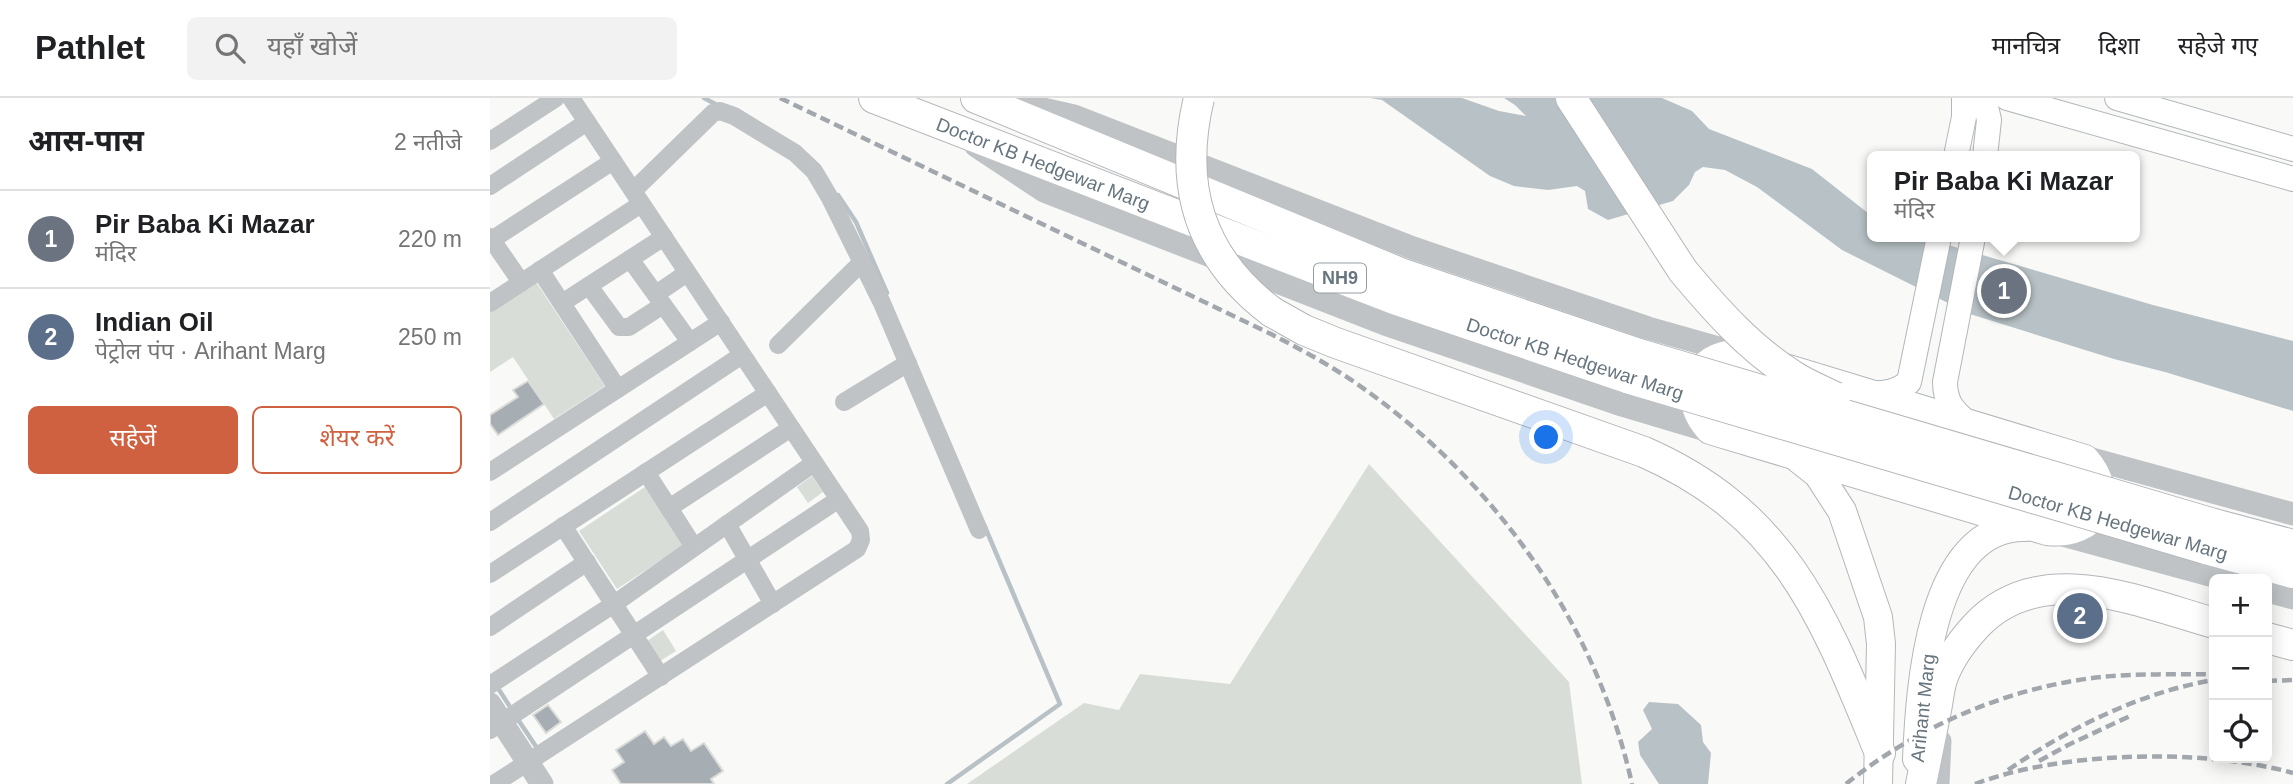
<!DOCTYPE html>
<html lang="hi">
<meta charset="utf-8">
<style>
body{margin:0;font-family:Helvetica,"Noto Sans Devanagari",sans-serif;background:#f2f2f2;color:#202124}
.controls{position:absolute;right:21px;bottom:21px;display:grid;overflow:hidden;border-radius:10px;box-shadow:0 4px 18px #0003}
.controls button{width:63px;height:63px;display:grid;place-items:center;padding:0;border:0;border-bottom:2px solid #e0e0e0;background:#fff;color:#202124;font:35px sans-serif}
.you{position:absolute;left:1057px;top:340px;width:24px;height:24px;margin:-18px;border:5px solid #fff;border-radius:50%;background:#1a73e8;box-shadow:0 0 0 10px #1a73e833}
.badge{display:grid;place-items:center;width:46px;height:46px;border-radius:50%;background:#d06140;color:#fff;font-size:23px;font-weight:700}
.pin{position:absolute;translate:-50% -50%;border:4px solid #fff;box-shadow:0 2px 7px #0006}
.popup{position:absolute;left:1377px;top:53px;width:273px;height:91px;box-sizing:border-box;display:grid;place-content:center;border-radius:10px;background:#fff;filter:drop-shadow(0 2px 5px #0005);font-size:23px;white-space:nowrap;color:#757577}
.popup b{font-size:26px;color:#202124}
.popup::after{content:'';position:absolute;left:50%;top:100%;margin-left:-14px;border:14px solid transparent;border-top-color:#fff}
.list{margin:0;padding:0;list-style:none}
h2{display:flex;justify-content:space-between;align-items:center;height:91px;margin:0;padding:0 28px;font-size:30px}
h2 small{font-size:23px;font-weight:400;color:#757577}
.list li{display:grid;grid-template-columns:46px 1fr auto;gap:21px;align-items:center;box-sizing:border-box;height:98px;padding:0 28px;border-top:2px solid #e0e0e0}
.list b{display:block;font-size:26px;white-space:nowrap}
.list p{margin:0;font-size:23px;white-space:nowrap;color:#757577}
.list em{font-size:23px;font-style:normal;color:#757577}
.actions{display:flex;gap:14px;padding:21px 28px}
.actions a{flex:1;padding:16px 0;border:2px solid #d06140;border-radius:10px;text-align:center;font-size:24px;color:#d06140}
.actions .main{background:#d06140;color:#fff}
.icon{flex:none;width:38px;height:38px;fill:none;stroke:currentColor;stroke-width:2;stroke-linecap:round;stroke-linejoin:round}
.map{position:relative;flex:none;width:1803px;height:686px;overflow:hidden}
header{display:flex;align-items:center;gap:42px;box-sizing:border-box;height:98px;padding:0 35px;background:#fff;border-bottom:2px solid #e0e0e0}
header strong{font-size:33px}
nav{display:flex;gap:38px;margin-inline-start:auto;font-size:24px}
.search{width:490px;height:63px;background:#f2f2f2;display:flex;align-items:center;gap:18px;box-sizing:border-box;padding:0 24px;border-radius:10px;color:#757577;font-size:26px}
main{display:flex}
aside{flex:1;background:#fff}
.map>svg:first-child{display:block}
.green{fill:#d9ddd7}
.water{fill:#b8c2c6}
.lines{fill:none;stroke-linecap:round;stroke-linejoin:round}
.stream{stroke:#b8c2c6;stroke-width:4.5}
.building{fill:#a7aeb3;stroke:#dbdbd9;stroke-width:2}
.secondary-casing{stroke:#b1b7bb;stroke-width:26}
.primary-casing{stroke:#b3b7bb;stroke-width:30}
.trunk-casing{stroke:#b3b6ba;stroke-width:32}
.minor{stroke:#bfc3c6;stroke-width:18}
.tertiary{stroke:#bfc3c6;stroke-width:23}
.secondary{stroke:#fff;stroke-width:24}
.primary{stroke:#fff;stroke-width:28}
.trunk{stroke:#fff;stroke-width:30}
.rail{stroke:#a1a7ac;stroke-width:4.5;stroke-dasharray:10 5;stroke-linecap:butt}
.trunk-bridge-casing{stroke:#b3b6ba;stroke-width:32;stroke-linecap:butt}
.trunk-bridge{stroke:#fff;stroke-width:30}
.labels{text-anchor:middle;dominant-baseline:central;stroke-width:7;stroke-linejoin:round;paint-order:stroke}
.shield{fill:#fff;stroke:#959ea5;stroke-width:2}
.shield-label{font-size:18px;font-weight:bold;fill:#67757f}
.street-label{font-size:19px;fill:#67757f;stroke:#fff}
</style>
<header>
<strong>Pathlet</strong>
<div class="search"><svg class="icon" aria-label="search" viewBox="0 0 24 24"><circle cx="10" cy="10" r="6"/><path d="M15 15l6 6"/></svg>यहाँ खोजें</div>
<nav><a>मानचित्र</a><a>दिशा</a><a>सहेजे गए</a></nav>
</header>
<main>
<aside>
<h2>आस-पास<small>2 नतीजे</small></h2>
<ul class="list">
<li><span class="badge" style="background:#6b7280">1</span><div><b>Pir Baba Ki Mazar</b><p>मंदिर</p></div><em>220 m</em></li>
<li><span class="badge" style="background:#5c6f8a">2</span><div><b>Indian Oil</b><p>पेट्रोल पंप · Arihant Marg</p></div><em>250 m</em></li>
</ul>
<div class="actions"><a class="main">सहेजें</a><a>शेयर करें</a></div>
</aside>
<div class="map">
<svg width="1803" height="686" viewBox="0 0 1803 686">
<rect width="100%" height="100%" fill="#f9f9f7"/>
<g class="green">
<path d="M46,184L115,288L64,321L23,259L0,274V214Z"/>
<path d="M879,366L1079,584L1092,686H477L594,605L629,612L650,576L740,586Z"/>
<path d="M322,378L333,394L318,405L307,389Z"/>
<path d="M155,389L194,447L127,491L89,433Z"/>
<path d="M173,532L186,553L167,565L154,545Z"/>
</g>
<g class="water">
<path d="M880,0H972L1009,13L1036,18L1025,7L1014,0H1172L1202,13L1219,31L1322,71L1383,119V139H1431L1663,207L1803,243V313L1675,274L1624,261L1480,216L1352,152L1267,89L1235,72L1213,69L1205,74L1199,87L1183,103L1118,122L1098,111L1095,93L1087,88L1058,92L1024,88L1000,78L892,2Z"/>
<path d="M1159,604L1188,606L1211,627L1213,644L1221,655L1218,686H1169L1150,657L1148,644L1162,631L1153,612Z"/>
</g>
<g class="lines">
<g class="stream">
<path d="M214,0L229,8"/>
<path d="M348,97L366,124L397,195"/>
<path d="M6,587L22,612"/>
<path d="M27,620L49,653"/>
<path d="M457,686L570,606L495,429"/>
</g>
</g>
<g class="building">
<path d="M38,283L54,306L8,337L0,326V317L28,299L23,292Z"/>
<path d="M58,607L71,624L56,635L43,617Z"/>
<path d="M155,633L164,646L174,639L181,648L193,641L201,653L214,645L233,673L221,681L224,686H131L122,672L134,664L126,652Z"/>
</g>
<g class="lines">
<g class="secondary-casing">
<g id="secondary">
<path d="M1494,0L1499,22L1495,58"/>
<path d="M1517,0L1803,81"/>
<path d="M1627,0L1803,51"/>
<path d="M1466,58L1474,19V0"/>
<path d="M1378,295C1394,296 1407,294 1419,284L1449,139"/>
<path d="M1478,325C1463,313 1455,304 1455,284L1483,139"/>
</g>
</g>
<g class="primary-casing">
<g id="primary">
<path d="M1241,256L1259,259L1595,361C1628,398 1606,439 1557,433L1220,332C1193,304 1200,262 1241,256Z"/>
<path d="M1309,361L1328,376L1352,413L1388,519L1391,546L1388,686"/>
<path d="M1427,661C1430,592 1439,426 1536,429"/>
</g>
</g>
<g class="trunk-casing">
<g id="trunk">
<path d="M384,0L904,201L1140,281"/>
<path d="M486,0L913,176L1149,256"/>
<path d="M782,214L814,232L846,245L1154,354C1297,417 1334,519 1390,655"/>
<path d="M1724,426L1803,447"/>
<path d="M1716,451L1803,475"/>
<path d="M1777,540L1803,547"/>
<path d="M1431,686C1436,662 1441,637 1446,612C1448,602 1449,591 1452,581C1459,561 1473,542 1487,527C1551,460 1649,504 1724,525"/>
</g>
</g>
<g class="minor">
<path d="M0,43L66,0"/>
<path d="M0,88L97,24"/>
<path d="M143,93L223,15L230,13L244,18L305,55L324,73L340,100L392,205L489,432"/>
<path d="M0,139L31,184"/>
<path d="M0,143L123,63"/>
<path d="M140,161L200,244"/>
<path d="M50,172L128,291"/>
<path d="M99,188L129,229H139L173,207"/>
<path d="M166,196L197,175"/>
<path d="M0,205L151,106"/>
<path d="M72,205L174,139"/>
<path d="M288,247L372,164"/>
<path d="M354,304L418,265"/>
<path d="M0,374L231,224"/>
<path d="M156,374L204,449"/>
<path d="M179,410L301,330"/>
<path d="M0,424L252,257"/>
<path d="M237,426L283,506"/>
<path d="M73,428L171,579"/>
<path d="M0,476L278,295"/>
<path d="M0,529L97,464"/>
<path d="M0,587L124,506L324,365"/>
<path d="M0,632L349,401"/>
<path d="M4,686L367,451L371,442L370,433L81,0"/>
</g>
<g class="tertiary">
<path d="M522,4L584,18L923,150L1158,230L1250,256"/>
<path d="M486,48L554,93L895,226L1132,307L1229,336"/>
<path d="M1584,356L1803,416"/>
<path d="M1565,435L1734,481"/>
<path d="M1777,493L1803,500"/>
<path d="M0,606L52,686"/>
<path d="M1448,686L1450,643"/>
</g>
<use href="#secondary" class="secondary"/>
<use href="#primary" class="primary"/>
<use href="#trunk" class="trunk"/>
<g class="rail">
<path d="M290,0L781,236C814,253 847,271 877,293C1008,387 1107,528 1142,686"/>
<path d="M1777,583L1803,582"/>
<path d="M1549,663L1578,647L1640,618"/>
<path d="M1518,672C1578,631 1647,596 1718,583"/>
<path d="M1356,686C1428,628 1519,589 1611,579C1648,575 1687,577 1724,576"/>
<path d="M1485,686C1571,653 1714,650 1803,675"/>
</g>
<g class="trunk-bridge-casing">
<g id="trunk-bridge">
<path d="M709,0C688,87 709,159 782,214"/>
<path d="M1081,0L1193,173C1225,211 1259,250 1302,277C1315,286 1331,292 1345,299"/>
<path d="M1149,256L1724,426"/>
<path d="M1140,281L1716,451"/>
</g>
</g>
<use href="#trunk-bridge" class="trunk-bridge"/>
</g>
<g class="labels">
<rect class="shield" x="824" y="165.5" width="52" height="29" rx="5"/>
<g class="shield-label">
<text x="850" y="180">NH9</text>
</g>
<g class="street-label">
<text transform="translate(553 66) rotate(21)">Doctor KB Hedgewar Marg</text>
<text transform="translate(1085 261) rotate(18)">Doctor KB Hedgewar Marg</text>
<text transform="translate(1628 425) rotate(16)">Doctor KB Hedgewar Marg</text>
<text transform="translate(1433 610) rotate(-84)">Arihant Marg</text>
</g>
</g>
</svg>
<div class="controls">
<button>+</button>
<button>−</button>
<button><svg class="icon" aria-label="locate" viewBox="0 0 24 24"><circle cx="12" cy="12" r="6"/><path d="M12 2v4M12 18v4M2 12h4M18 12h4"/></svg></button>
</div>
<div class="you"></div>
<div class="pin badge" style="left:1514px;top:193px;background:#6b7280">1</div>
<div class="popup"><b>Pir Baba Ki Mazar</b>मंदिर</div>
<div class="pin badge" style="left:1590px;top:518px;background:#5c6f8a">2</div>
</div>
</main>
